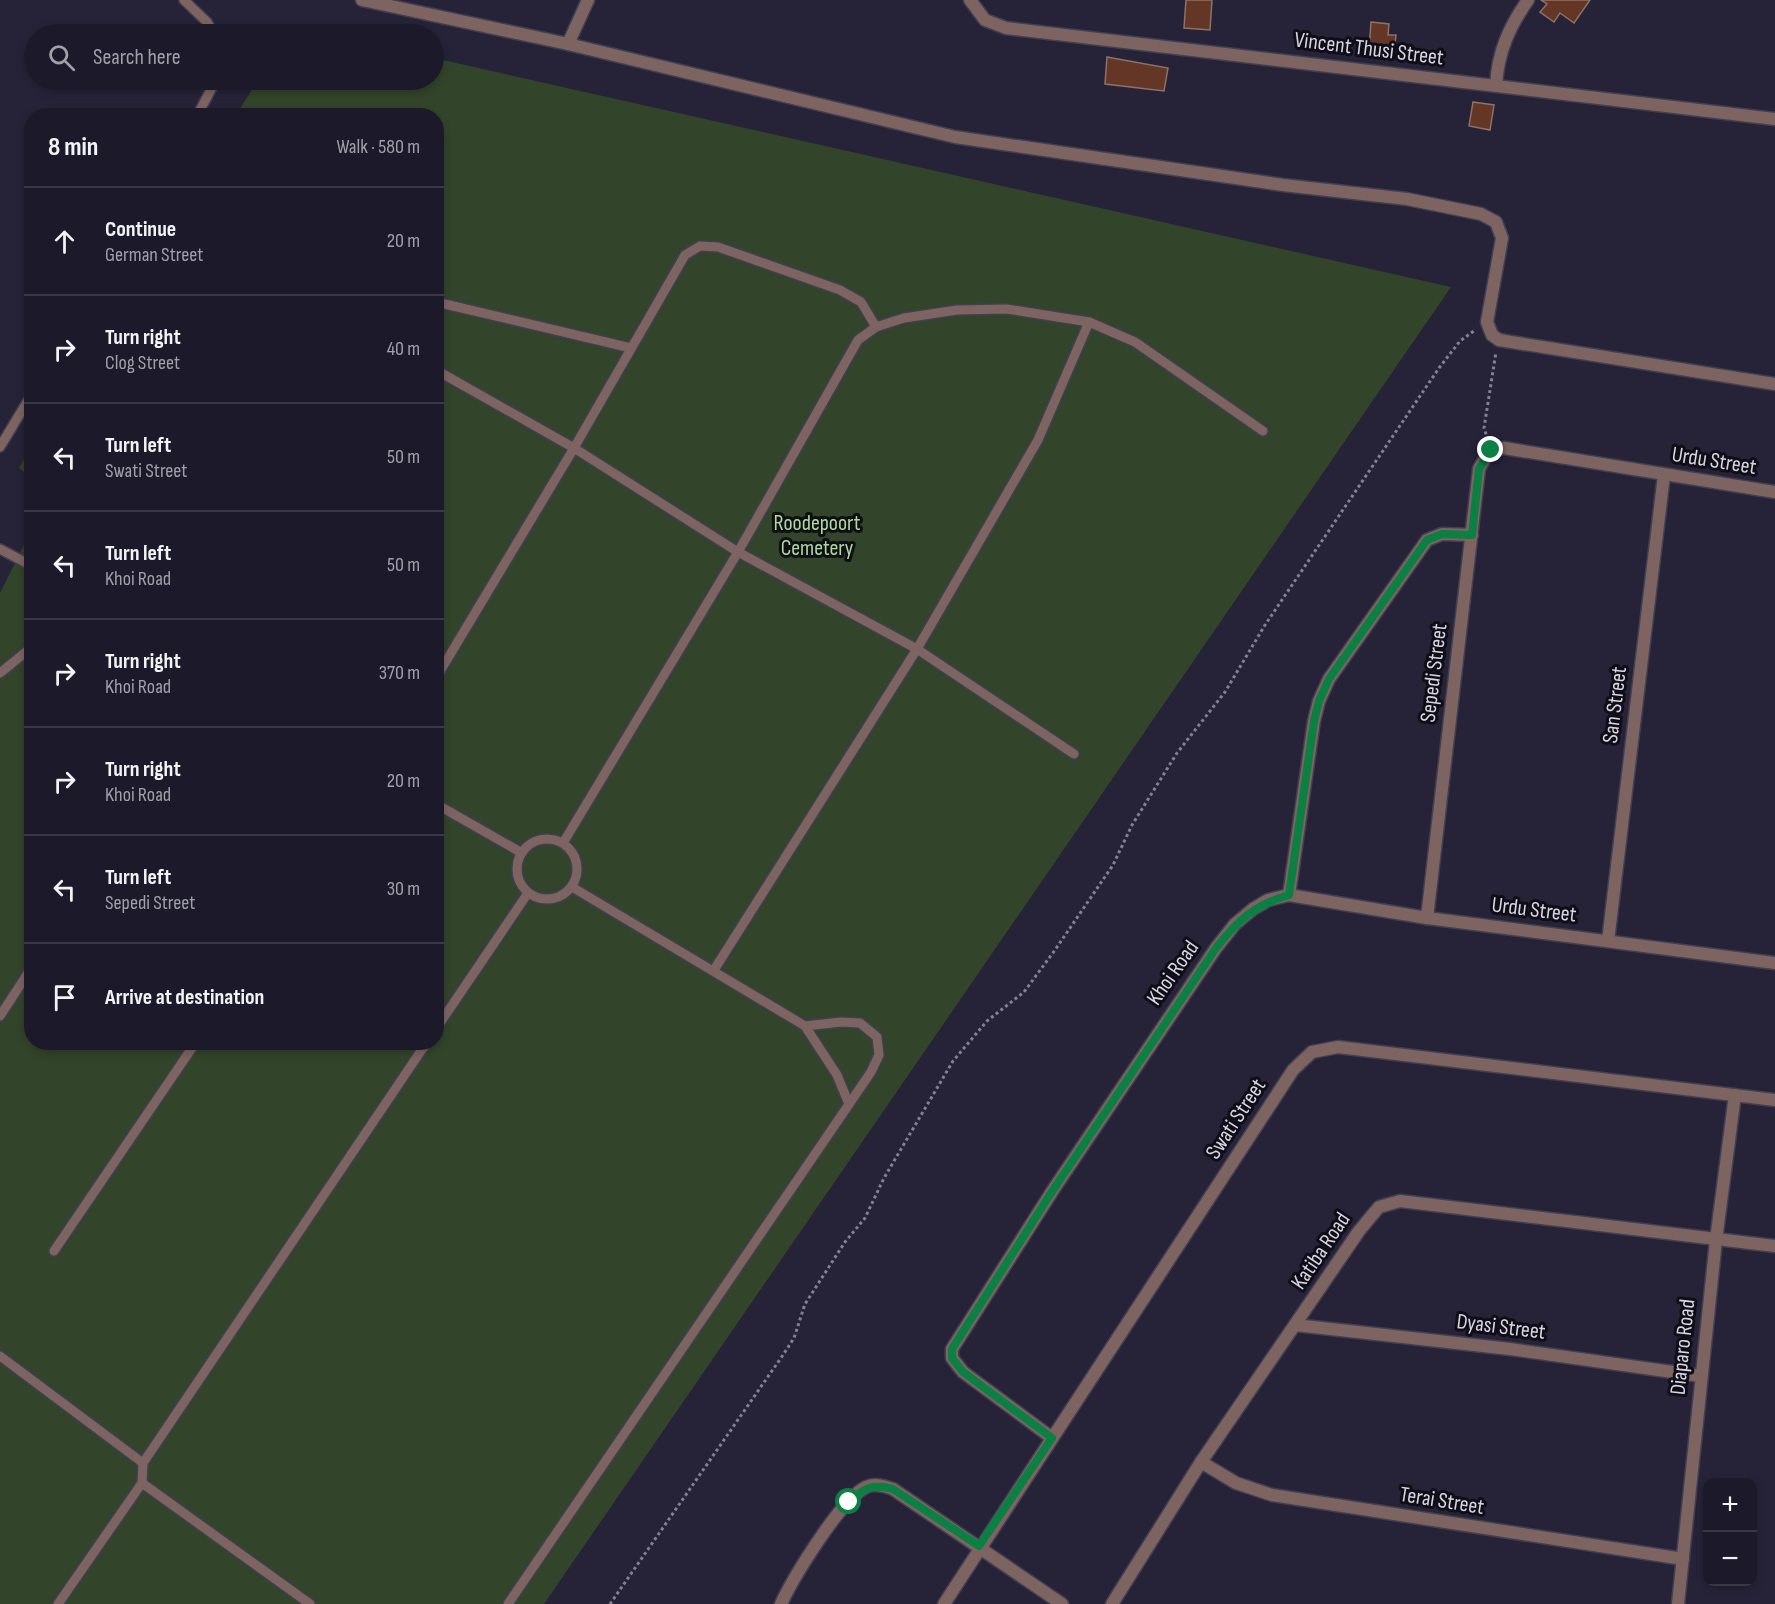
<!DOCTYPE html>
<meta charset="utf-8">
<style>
body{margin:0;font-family:"Sofia Sans Condensed",sans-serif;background:#252332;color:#f1f3f6}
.controls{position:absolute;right:18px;bottom:18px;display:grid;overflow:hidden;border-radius:12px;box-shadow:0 3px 9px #0003}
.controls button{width:54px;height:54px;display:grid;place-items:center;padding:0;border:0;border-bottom:2px solid #3a3847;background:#1c1a2a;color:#f1f3f6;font:30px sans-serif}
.stop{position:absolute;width:18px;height:18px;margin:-14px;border:4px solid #0b8043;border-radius:50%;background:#fff}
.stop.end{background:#0b8043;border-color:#fff;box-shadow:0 2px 6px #0008}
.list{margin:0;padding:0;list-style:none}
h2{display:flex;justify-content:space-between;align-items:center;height:78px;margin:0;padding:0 24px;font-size:26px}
h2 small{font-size:20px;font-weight:400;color:#a0a1a8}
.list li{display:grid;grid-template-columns:39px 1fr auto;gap:18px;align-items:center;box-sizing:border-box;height:108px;padding:0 24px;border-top:2px solid #3a3847}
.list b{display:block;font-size:22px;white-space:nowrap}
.list p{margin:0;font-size:20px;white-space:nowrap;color:#a0a1a8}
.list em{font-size:20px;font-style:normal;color:#a0a1a8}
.icon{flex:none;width:33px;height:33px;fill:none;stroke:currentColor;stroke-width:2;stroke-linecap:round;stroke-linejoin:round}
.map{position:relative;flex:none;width:1775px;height:1604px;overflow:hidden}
.search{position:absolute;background:#1c1a2a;box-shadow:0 3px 9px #0003;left:24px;top:24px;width:420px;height:66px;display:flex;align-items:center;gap:15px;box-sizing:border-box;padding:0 21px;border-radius:33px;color:#a0a1a8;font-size:22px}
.panel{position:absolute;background:#1c1a2a;box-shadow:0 3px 9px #0003;left:24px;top:108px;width:420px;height:942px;border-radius:24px}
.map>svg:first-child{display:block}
.green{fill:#324429}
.building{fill:#643625;stroke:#8d7268;stroke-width:1.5}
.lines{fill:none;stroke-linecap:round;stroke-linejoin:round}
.lane-casing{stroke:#423f53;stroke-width:12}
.street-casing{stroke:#423f53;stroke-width:15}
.path{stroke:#838092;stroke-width:3;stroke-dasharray:3 3;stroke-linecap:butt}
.lane{stroke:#7d6461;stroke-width:9}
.street{stroke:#7d6461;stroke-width:12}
.route{stroke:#0b8043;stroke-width:8}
.labels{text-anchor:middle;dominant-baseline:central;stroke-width:6;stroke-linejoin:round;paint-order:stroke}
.street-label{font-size:22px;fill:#d7d5e3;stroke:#0f0e17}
.park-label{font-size:22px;fill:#addb98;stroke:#0f0e17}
</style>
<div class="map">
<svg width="1775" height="1604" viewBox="0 0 1775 1604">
<rect width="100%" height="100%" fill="#262338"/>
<g class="green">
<path d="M290,26L328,34H285Z"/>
<path d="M434,58L1451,287L544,1604H0V593L31,531L32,1042H436V116L236,115L258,80H434Z"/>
<path d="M31,448L32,478H31L19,468Z"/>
</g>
<g class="building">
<path d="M1186,0H1212L1210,30L1184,28Z"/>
<path d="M1541,0H1590L1574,23L1560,13L1554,22L1540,12L1547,4Z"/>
<path d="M1371,22L1389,24L1388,35H1396L1394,52L1369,50Z"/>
<path d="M1107,57L1168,68L1164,91L1105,84Z"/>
<path d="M1473,102L1494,105L1490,130L1469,126Z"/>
</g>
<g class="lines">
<g class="lane-casing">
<g id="lane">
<path d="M184,0L207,22L214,34"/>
<path d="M197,116L216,80"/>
<path d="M436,302L631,348"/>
<path d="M436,370L574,448L738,552L917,649L1074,754"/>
<path d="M0,447L32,394"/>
<path d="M0,549L32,566"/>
<path d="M0,673L32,647"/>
<path d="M436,678L574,448L685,255L700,246L718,247L840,290L861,302L876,327"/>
<path d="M436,804L522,853"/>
<circle cx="547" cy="869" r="30"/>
<path d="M563,843L738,552L858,340L876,327L904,318L957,310L1007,309L1089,322L1135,342L1263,431"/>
<path d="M572,887L805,1026L837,1075L849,1104"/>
<path d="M714,970L917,649L1038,440L1089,322"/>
<path d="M0,1016L32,967"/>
<path d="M436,1029L528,893"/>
<path d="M54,1251L196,1042"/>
<path d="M0,1356L143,1463"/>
<path d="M142,1483L310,1604"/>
<path d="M58,1604L142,1483L143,1463L427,1042"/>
<path d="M508,1604L871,1072L879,1055L877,1037L860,1023L841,1022L805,1026"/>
</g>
</g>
<g class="street-casing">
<g id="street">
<path d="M362,0L568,44L955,137L1283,185L1407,199L1481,214L1496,222L1502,238L1487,322L1492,335L1499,340L1775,384"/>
<path d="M970,0L985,20L1006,28L1775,119"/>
<path d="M568,44L588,0"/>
<path d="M1496,85C1498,52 1509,27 1528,0"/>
<path d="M1289,895L1314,721L1319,701L1329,679L1427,540L1442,534L1472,535"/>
<path d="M1427,918L1479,469C1486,456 1489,450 1504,448L1775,492"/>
<path d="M1608,941L1664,475"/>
<path d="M1295,1325L1510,1349L1701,1376"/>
<path d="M1052,1438L963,1372L952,1358V1349L1053,1190L1216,948L1235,924L1253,909L1268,900L1289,895L1427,918L1775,963"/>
<path d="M1201,1462L1236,1483L1272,1495L1683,1559"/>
<path d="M781,1604C793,1578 841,1499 866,1487C875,1483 884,1486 893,1489L1062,1604"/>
<path d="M944,1604L1293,1070L1312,1052L1338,1047L1775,1100"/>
<path d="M1112,1604L1201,1462L1359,1231L1379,1207L1400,1201L1775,1246"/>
<path d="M1678,1604L1716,1240L1735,1095"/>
</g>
</g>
<g class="path">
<path d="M1488,440L1484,428L1496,352"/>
<path d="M610,1604L783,1355L794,1338L805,1304L845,1242L865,1218L884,1178L953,1061L987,1021L1024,992L1055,950L1113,865L1132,825L1177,753L1225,692L1265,625L1439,368L1460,341L1474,331"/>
</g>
<use href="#lane" class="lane"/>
<use href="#street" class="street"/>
</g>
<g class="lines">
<path class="route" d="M849,1502C864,1487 873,1484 893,1489L979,1546L1052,1438L963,1372L952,1358V1349L1053,1190L1216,948C1237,921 1256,904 1289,895L1314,721L1319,701L1329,679L1427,540L1442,534L1472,535L1479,469L1491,450"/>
</g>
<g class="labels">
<g class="street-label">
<text transform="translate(1369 49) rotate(7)">Vincent Thusi Street</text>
<text transform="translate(1714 461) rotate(9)">Urdu Street</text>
<text transform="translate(1434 673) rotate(-83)">Sepedi Street</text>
<text transform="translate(1615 705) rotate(-83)">San Street</text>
<text transform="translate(1534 910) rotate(7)">Urdu Street</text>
<text transform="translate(1173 973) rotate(-55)">Khoi Road</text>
<text transform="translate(1236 1119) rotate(-57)">Swati Street</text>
<text transform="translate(1321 1251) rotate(-56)">Katiba Road</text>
<text transform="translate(1501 1327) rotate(7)">Dyasi Street</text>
<text transform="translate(1683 1347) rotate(-84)">Diaparo Road</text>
<text transform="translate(1442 1501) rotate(9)">Terai Street</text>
</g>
<g class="park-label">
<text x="817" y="523">Roodepoort<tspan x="817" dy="25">Cemetery</tspan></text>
</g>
</g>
</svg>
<div class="controls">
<button>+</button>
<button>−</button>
</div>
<div class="stop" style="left:849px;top:1502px"></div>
<div class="stop end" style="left:1491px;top:450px"></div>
<div class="search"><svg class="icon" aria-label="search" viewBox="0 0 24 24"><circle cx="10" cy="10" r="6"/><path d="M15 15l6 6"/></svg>Search here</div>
<section class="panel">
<h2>8 min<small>Walk · 580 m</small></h2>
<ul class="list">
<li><svg class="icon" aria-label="ahead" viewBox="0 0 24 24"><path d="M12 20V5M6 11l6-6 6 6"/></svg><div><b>Continue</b><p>German Street</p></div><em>20 m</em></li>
<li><svg class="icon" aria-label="right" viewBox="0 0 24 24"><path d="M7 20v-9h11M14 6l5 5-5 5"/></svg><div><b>Turn right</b><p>Clog Street</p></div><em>40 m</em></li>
<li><svg class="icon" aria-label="left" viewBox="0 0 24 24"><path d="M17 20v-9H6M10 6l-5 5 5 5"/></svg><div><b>Turn left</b><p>Swati Street</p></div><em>50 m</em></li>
<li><svg class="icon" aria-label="left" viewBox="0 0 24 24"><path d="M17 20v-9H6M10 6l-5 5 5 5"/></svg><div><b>Turn left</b><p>Khoi Road</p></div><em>50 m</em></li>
<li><svg class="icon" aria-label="right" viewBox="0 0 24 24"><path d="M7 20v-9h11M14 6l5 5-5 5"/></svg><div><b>Turn right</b><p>Khoi Road</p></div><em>370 m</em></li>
<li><svg class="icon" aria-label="right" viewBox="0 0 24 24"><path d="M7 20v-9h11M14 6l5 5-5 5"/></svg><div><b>Turn right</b><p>Khoi Road</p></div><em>20 m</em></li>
<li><svg class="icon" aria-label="left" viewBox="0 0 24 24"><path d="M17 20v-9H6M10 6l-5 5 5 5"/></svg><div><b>Turn left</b><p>Sepedi Street</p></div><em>30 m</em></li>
<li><svg class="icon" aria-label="arrive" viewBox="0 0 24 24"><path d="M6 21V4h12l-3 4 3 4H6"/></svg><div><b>Arrive at destination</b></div></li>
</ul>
</section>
</div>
